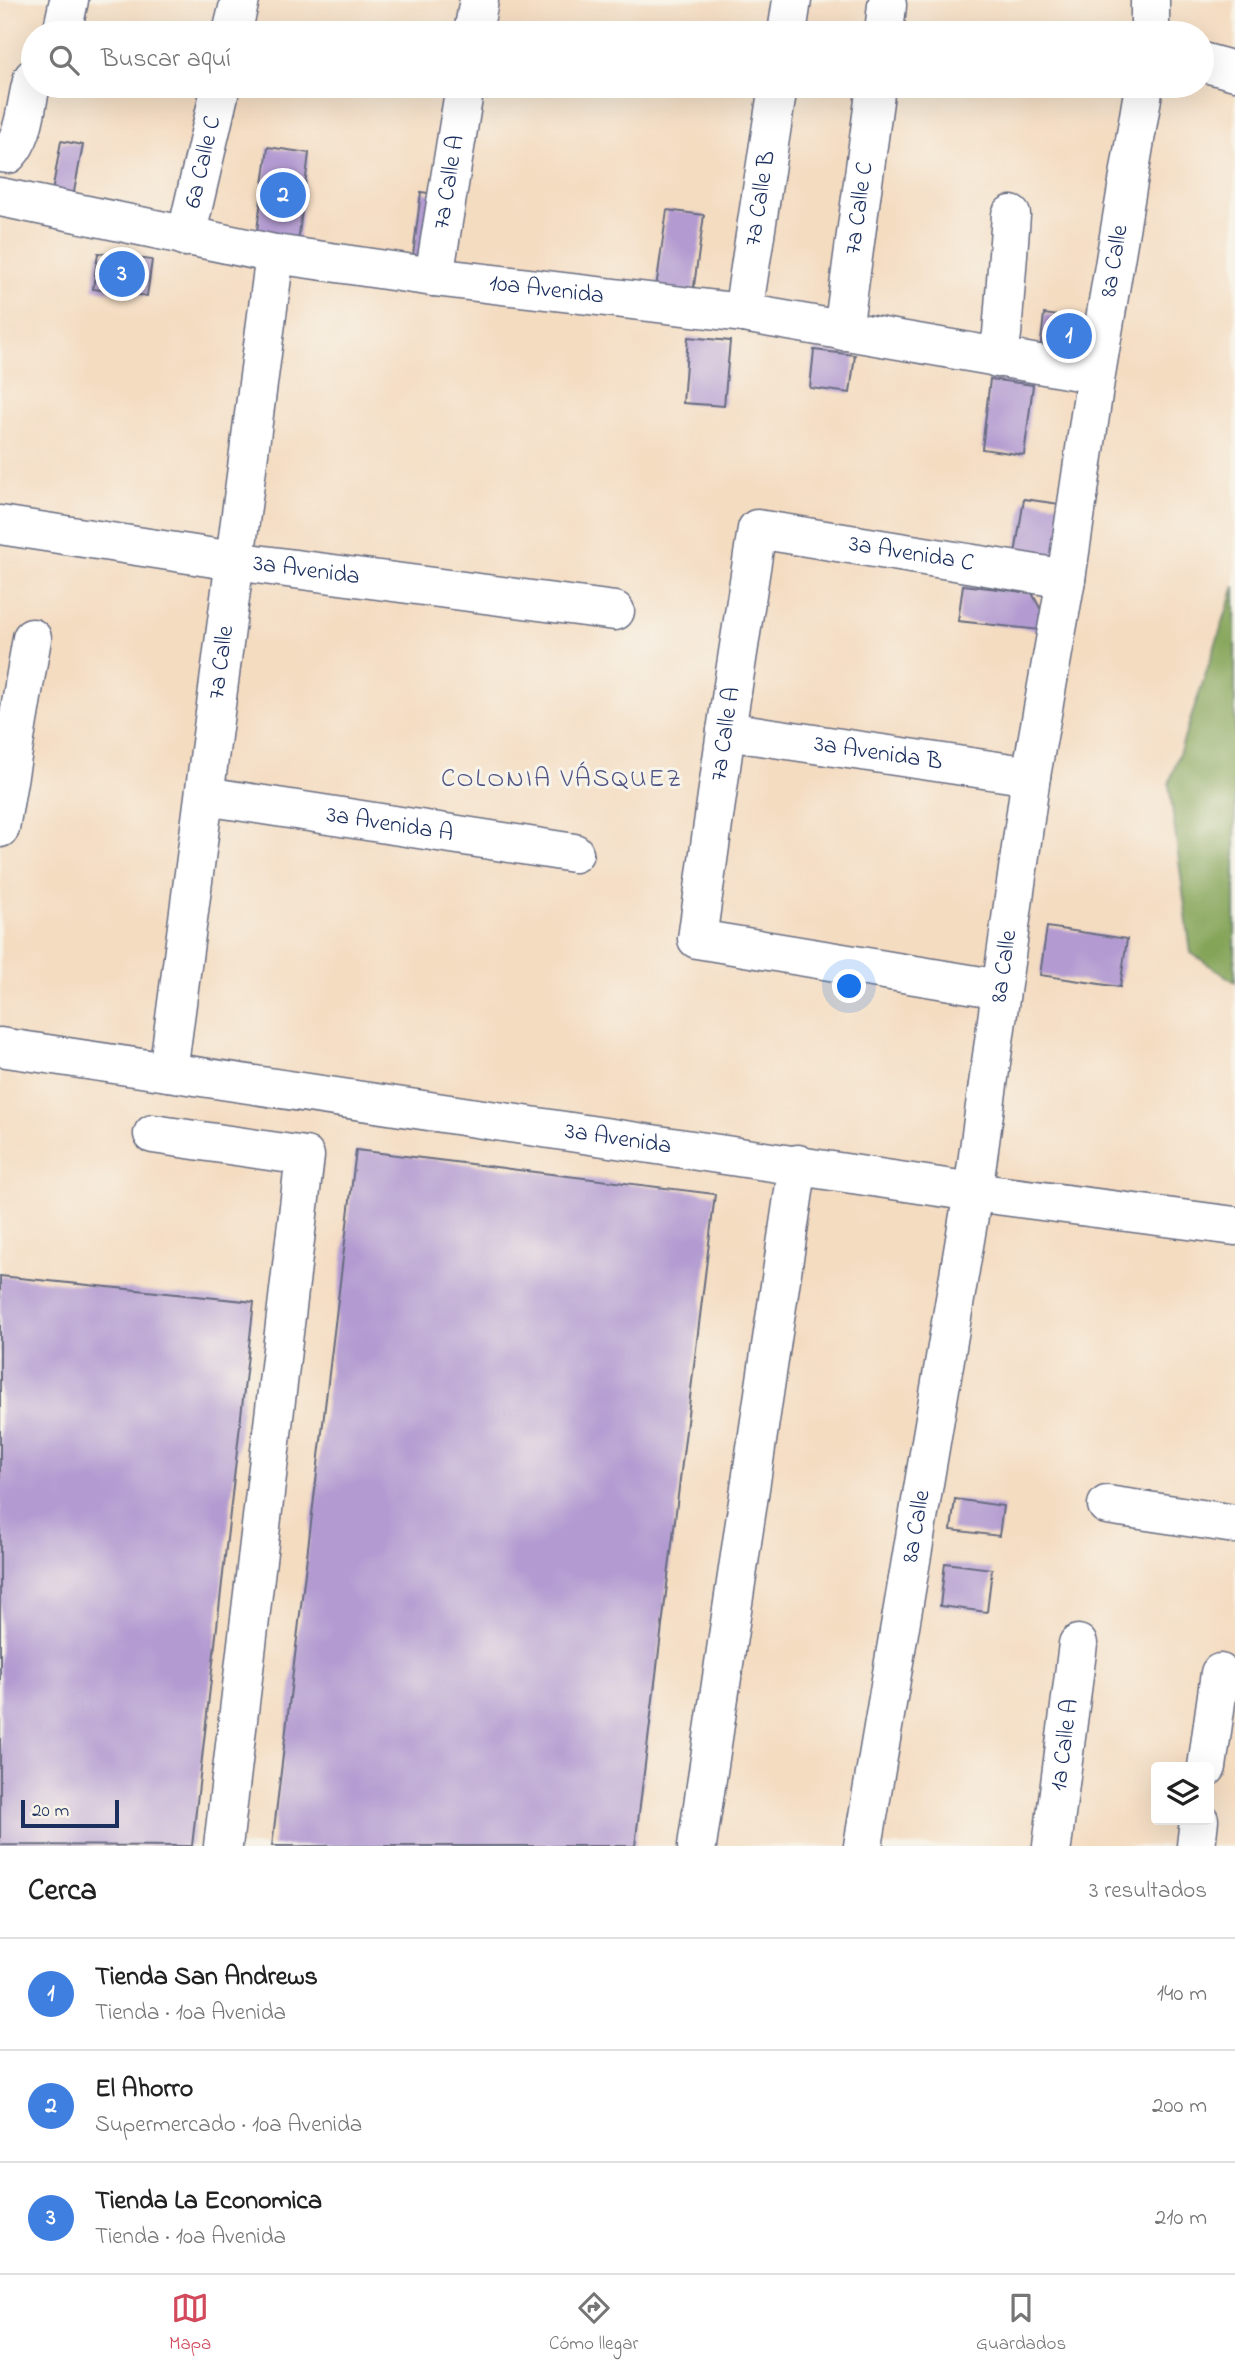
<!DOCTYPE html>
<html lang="es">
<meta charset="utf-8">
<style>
body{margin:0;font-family:"Indie Flower",sans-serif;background:#f2f2f2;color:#222}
.controls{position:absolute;right:21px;bottom:21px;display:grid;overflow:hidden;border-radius:7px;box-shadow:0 7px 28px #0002}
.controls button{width:63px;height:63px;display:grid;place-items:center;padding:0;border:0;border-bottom:2px solid #e0e0e0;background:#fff;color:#222;font:35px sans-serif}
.scale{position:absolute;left:21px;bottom:18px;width:98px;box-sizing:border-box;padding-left:7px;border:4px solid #1b2f5e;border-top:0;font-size:19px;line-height:24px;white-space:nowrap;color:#1b2f5e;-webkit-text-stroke:5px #f7f3e8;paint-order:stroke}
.you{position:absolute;left:850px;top:987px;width:24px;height:24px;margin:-18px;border:5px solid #fff;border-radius:50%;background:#1a73e8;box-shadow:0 0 0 10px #1a73e833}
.badge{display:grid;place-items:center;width:46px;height:46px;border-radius:50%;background:#d1495b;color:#fff;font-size:23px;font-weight:700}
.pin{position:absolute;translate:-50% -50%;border:4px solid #fff;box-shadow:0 2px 7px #0006}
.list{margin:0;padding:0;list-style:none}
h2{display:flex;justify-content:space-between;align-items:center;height:91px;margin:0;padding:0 28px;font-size:30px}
h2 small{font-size:23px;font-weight:400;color:#767676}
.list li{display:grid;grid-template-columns:46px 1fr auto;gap:21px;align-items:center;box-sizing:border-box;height:112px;padding:0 28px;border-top:2px solid #e0e0e0}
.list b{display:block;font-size:26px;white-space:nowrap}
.list p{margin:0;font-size:23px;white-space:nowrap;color:#767676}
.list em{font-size:23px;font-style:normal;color:#767676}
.icon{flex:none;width:38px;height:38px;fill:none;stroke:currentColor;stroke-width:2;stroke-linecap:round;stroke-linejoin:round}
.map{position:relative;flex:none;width:1235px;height:1846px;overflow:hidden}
.search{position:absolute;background:#fff;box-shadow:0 7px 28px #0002;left:21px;right:21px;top:21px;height:77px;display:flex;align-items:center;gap:18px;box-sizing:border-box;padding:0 24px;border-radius:38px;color:#767676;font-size:26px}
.sheet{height:427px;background:#fff}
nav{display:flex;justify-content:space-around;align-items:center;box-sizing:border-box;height:98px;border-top:2px solid #e0e0e0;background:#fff;font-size:19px;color:#767676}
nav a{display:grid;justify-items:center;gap:4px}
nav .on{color:#d1495b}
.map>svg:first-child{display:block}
.forest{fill:#84a458;stroke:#506a5b;stroke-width:2}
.building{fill:#b39bd1}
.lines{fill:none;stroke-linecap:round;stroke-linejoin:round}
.minor-casing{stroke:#676c81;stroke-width:41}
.minor{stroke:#fff;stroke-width:38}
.labels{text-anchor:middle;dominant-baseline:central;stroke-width:6;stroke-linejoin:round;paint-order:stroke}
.street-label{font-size:24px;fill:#1b2f5e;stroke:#f7f3e8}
.neighbourhood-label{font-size:26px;letter-spacing:2px;fill:#505586;stroke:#f7f3e8}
</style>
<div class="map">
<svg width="1235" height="1846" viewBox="0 0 1235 1846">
<rect width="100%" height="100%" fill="#f7f3e8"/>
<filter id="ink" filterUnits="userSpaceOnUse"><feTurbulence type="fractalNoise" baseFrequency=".0143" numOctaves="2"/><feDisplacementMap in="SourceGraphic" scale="14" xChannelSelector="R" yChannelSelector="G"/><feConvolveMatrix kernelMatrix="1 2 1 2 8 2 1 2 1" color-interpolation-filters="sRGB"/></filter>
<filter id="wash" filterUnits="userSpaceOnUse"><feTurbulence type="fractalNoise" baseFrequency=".00686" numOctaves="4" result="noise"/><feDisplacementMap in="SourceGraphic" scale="28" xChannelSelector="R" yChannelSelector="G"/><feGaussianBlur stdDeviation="1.57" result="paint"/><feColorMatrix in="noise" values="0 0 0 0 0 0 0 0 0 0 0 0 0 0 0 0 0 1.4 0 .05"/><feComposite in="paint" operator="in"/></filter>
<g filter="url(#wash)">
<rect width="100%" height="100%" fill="#f4dcc1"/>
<path class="forest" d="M1235,586V982L1191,953L1169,784Z"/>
<g id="blocks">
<g class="building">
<path d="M61,141L83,145L72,202L51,198Z"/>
<path d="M268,147L309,153L298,243L256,238Z"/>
<path d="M421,192L441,195L432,266L412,263Z"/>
<path d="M667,210L704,215L693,293L656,288Z"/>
<path d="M98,253L152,260L147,296L93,289Z"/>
<path d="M1044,314L1097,321L1093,359L1040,352Z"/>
<path d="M688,337L730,341L724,406L683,403Z"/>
<path d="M814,350L855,355L850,393L810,388Z"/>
<path d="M990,379L1033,385L1024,455L982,449Z"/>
<path d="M1024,499L1067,505L1058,560L1015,554Z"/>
<path d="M963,585L1032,593L1041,610L1040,630L958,621Z"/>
<path d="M1047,927L1127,939L1120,987L1040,975Z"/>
<path d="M356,1150L715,1194L635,1846H272Z"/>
<path d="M0,1276L254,1302L192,1846L0,1845Z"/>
<path d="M955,1499L1003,1506L999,1536L951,1530Z"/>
<path d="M945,1563L992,1569L987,1612L940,1606Z"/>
</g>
</g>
</g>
<g filter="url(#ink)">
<use href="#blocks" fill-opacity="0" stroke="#676c81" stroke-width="2"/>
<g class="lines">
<g class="minor-casing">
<g id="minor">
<path d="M1150,0V33"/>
<path d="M62,33L69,0"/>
<path d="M232,33L240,0"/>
<path d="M473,33L479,0"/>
<path d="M787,33L792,0"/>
<path d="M884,33L887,5"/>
<path d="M1202,62L1235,71"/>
<path d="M0,153L8,154C27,133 25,103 33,78"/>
<path id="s1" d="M0,197L275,254L434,277L743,313L1096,374"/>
<path id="s2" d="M186,237L221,86"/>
<path id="s3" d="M434,277L465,86"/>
<path id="s4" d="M743,313L778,86"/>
<path id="s5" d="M843,331L876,86"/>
<path d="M997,358L1002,334L1011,215"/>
<path id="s6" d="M0,525L234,561L615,611"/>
<path id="s7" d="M726,731L1031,776"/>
<path id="s8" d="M205,796L574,853"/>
<path d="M0,828L32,638"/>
<path id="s9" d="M1000,989L697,939L726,731L757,529L1066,579"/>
<path id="s10" d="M0,1047L973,1192L1235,1226"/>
<path id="s11" d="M168,1072L275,254"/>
<path d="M153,1134L305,1156L223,1846"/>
<path d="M1107,1505L1235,1524"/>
<path d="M1207,1767L1220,1673"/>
<path d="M697,1846L798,1164"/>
<path id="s12" d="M863,1846L973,1192L1031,776L1066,579L1096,374L1144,86"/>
<path id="s13" d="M1052,1846L1078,1644"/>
<path d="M1196,1846L1199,1820"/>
</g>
</g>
<use href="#minor" class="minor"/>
</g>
</g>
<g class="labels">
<g class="street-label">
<text stroke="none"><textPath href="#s2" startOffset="77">6a Calle C</textPath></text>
<text stroke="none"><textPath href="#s3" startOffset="96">7a Calle A</textPath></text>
<text stroke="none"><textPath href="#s4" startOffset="116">7a Calle B</textPath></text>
<text stroke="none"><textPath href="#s5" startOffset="124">7a Calle C</textPath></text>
<text stroke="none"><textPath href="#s12" startOffset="1605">8a Calle</textPath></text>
<text stroke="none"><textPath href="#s1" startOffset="555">10a Avenida</textPath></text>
<text stroke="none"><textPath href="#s9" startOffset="878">3a Avenida C</textPath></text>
<text stroke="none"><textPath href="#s6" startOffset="310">3a Avenida</textPath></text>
<text stroke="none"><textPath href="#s11" startOffset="413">7a Calle</textPath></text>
<text stroke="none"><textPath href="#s9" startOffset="514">7a Calle A</textPath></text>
<text stroke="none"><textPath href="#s7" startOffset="154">3a Avenida B</textPath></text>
<text stroke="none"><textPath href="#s8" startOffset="187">3a Avenida A</textPath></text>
<text stroke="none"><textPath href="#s12" startOffset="891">8a Calle</textPath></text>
<text stroke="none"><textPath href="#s10" startOffset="625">3a Avenida</textPath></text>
<text stroke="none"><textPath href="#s12" startOffset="324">8a Calle</textPath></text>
<text stroke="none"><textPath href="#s13" startOffset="102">1a Calle A</textPath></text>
</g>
<g class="neighbourhood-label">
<text x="562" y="780">COLONIA VÁSQUEZ</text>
</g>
</g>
</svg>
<div class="controls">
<button><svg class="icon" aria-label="layers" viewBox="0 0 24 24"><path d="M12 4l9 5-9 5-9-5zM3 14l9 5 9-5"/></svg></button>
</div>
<div class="scale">20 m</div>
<div class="you"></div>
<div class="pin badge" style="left:1069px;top:336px;background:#3f7fe0">1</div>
<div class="pin badge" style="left:283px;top:195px;background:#3f7fe0">2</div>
<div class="pin badge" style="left:122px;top:274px;background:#3f7fe0">3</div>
<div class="search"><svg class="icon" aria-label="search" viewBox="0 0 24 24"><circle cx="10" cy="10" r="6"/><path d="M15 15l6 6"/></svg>Buscar aquí</div>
</div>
<section class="sheet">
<h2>Cerca<small>3 resultados</small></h2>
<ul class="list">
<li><span class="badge" style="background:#3f7fe0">1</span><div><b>Tienda San Andrews</b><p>Tienda · 10a Avenida</p></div><em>140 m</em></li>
<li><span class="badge" style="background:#3f7fe0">2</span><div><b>El Ahorro</b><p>Supermercado · 10a Avenida</p></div><em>200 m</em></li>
<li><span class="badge" style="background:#3f7fe0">3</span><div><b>Tienda La Economica</b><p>Tienda · 10a Avenida</p></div><em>210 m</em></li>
</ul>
</section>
<nav>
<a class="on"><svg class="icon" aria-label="map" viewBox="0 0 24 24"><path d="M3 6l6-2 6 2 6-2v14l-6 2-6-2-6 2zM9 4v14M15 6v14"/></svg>Mapa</a>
<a><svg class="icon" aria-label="directions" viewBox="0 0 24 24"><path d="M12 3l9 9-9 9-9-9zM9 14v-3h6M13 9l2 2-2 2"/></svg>Cómo llegar</a>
<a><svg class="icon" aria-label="saved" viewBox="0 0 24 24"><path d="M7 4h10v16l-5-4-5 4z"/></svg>Guardados</a>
</nav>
